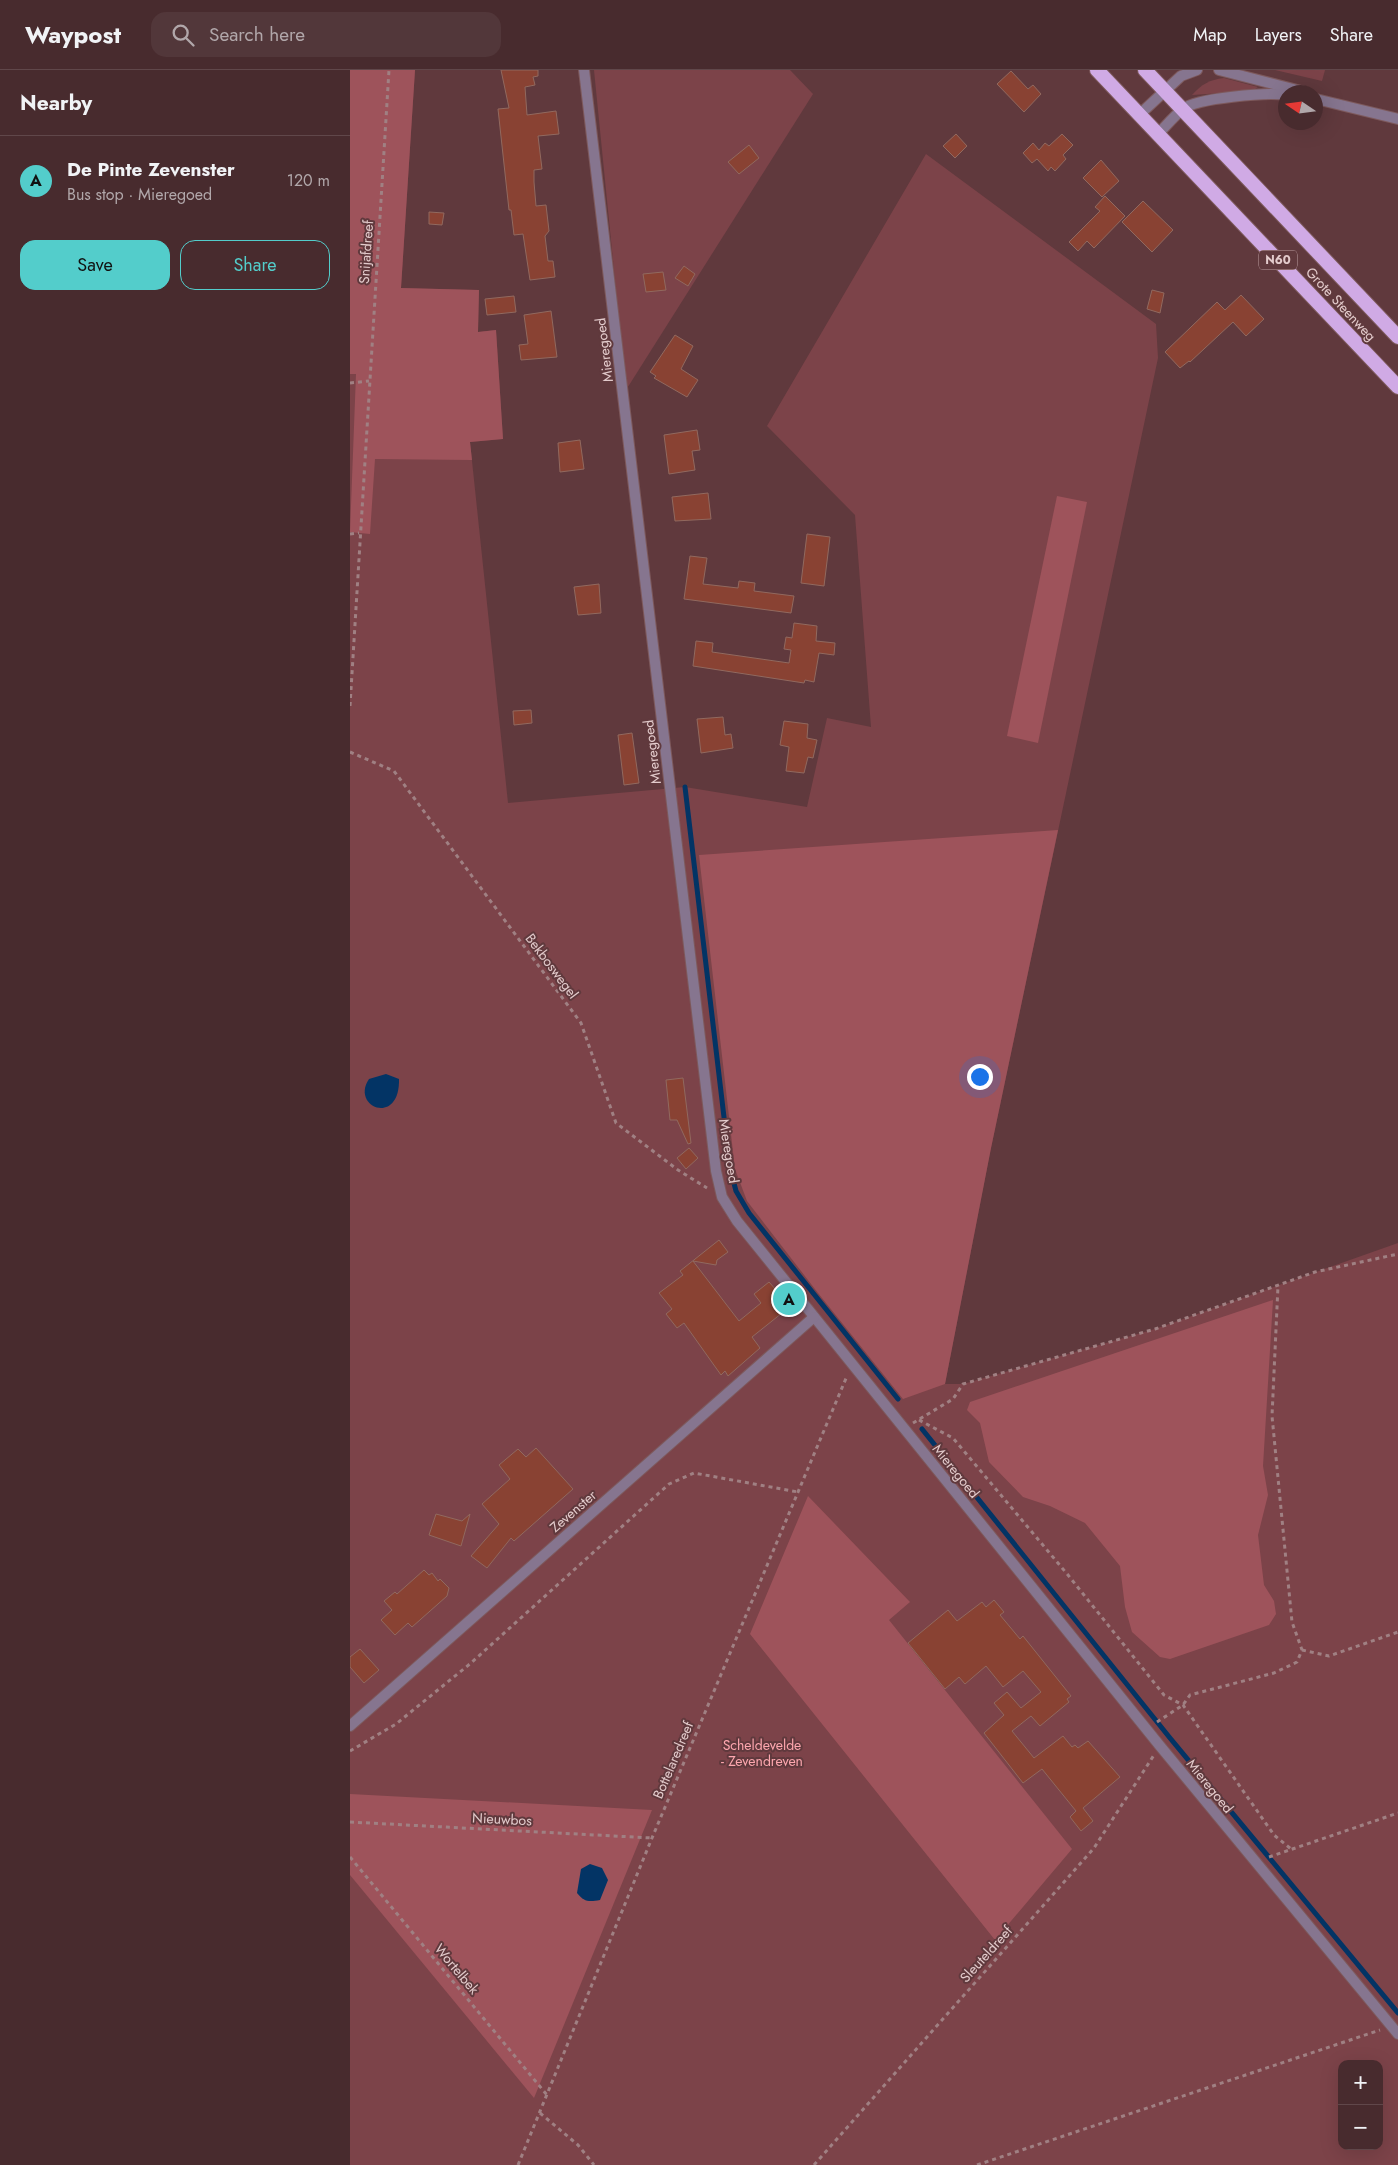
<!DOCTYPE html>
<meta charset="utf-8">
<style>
body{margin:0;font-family:Jost,sans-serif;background:#52373a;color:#f1f3f6}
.controls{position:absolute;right:15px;bottom:15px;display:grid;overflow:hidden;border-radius:10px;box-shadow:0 5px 20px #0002}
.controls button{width:45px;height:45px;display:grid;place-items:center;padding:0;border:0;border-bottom:1px solid #60474a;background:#482b2e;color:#f1f3f6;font:25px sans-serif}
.compass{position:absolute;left:928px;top:15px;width:45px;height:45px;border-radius:50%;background:#482b2e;box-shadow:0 5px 20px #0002;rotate:283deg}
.you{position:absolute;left:629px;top:1006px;width:18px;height:18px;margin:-12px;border:4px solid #fff;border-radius:50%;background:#1a73e8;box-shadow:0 0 0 8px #1a73e833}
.badge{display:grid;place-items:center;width:32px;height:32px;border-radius:50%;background:#53cdcb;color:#111;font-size:16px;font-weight:700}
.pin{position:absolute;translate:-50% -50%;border:2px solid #fff;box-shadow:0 1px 5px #0006}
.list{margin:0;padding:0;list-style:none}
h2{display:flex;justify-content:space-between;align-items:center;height:65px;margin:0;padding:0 20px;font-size:21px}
h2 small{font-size:16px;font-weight:400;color:#b1a7aa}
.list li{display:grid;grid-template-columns:32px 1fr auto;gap:15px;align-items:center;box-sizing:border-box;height:90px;padding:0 20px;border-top:1px solid #60474a}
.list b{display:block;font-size:19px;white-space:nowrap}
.list p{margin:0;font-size:16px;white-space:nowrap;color:#b1a7aa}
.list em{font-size:16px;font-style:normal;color:#b1a7aa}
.actions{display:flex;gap:10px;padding:15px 20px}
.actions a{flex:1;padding:11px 0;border:1px solid #53cdcb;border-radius:15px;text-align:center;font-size:18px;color:#53cdcb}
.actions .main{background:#53cdcb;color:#111}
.icon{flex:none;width:28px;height:28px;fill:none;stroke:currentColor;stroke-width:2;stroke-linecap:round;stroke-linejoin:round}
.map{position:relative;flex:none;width:1048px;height:2095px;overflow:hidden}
header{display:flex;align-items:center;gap:30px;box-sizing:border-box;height:70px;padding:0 25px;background:#482b2e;border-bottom:1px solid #60474a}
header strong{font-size:24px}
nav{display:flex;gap:28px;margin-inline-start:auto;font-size:18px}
.search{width:350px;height:45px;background:#52373a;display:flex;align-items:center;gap:12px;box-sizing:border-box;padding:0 18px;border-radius:15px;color:#b1a7aa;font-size:19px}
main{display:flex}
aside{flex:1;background:#482b2e}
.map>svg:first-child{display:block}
.green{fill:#7c4349;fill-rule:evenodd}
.forest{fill:#9e535b}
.water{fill:#033465}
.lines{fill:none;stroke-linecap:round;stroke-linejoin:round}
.stream{stroke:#033465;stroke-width:5}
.building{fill:#894233;stroke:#91695f}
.minor-casing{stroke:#7d595c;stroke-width:12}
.tertiary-casing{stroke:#7d595c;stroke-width:12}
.trunk-casing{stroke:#7d595c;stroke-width:16}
.path{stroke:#a08083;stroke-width:3;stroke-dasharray:4 4;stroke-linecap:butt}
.minor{stroke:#86758f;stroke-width:10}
.tertiary{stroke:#86758f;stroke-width:10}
.trunk{stroke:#d0aae5;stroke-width:14}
.labels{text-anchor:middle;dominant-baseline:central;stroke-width:4;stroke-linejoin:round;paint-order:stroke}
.shield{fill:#60393d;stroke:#bc9fa1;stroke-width:1}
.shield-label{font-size:12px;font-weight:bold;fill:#e3cbcc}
.street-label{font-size:14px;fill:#e3cbcc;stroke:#60393d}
.park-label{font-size:14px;fill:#fea7af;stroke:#60393d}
</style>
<header>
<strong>Waypost</strong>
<div class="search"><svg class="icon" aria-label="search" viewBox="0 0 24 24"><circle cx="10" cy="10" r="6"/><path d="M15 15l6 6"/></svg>Search here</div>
<nav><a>Map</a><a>Layers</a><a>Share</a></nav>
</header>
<main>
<aside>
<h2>Nearby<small></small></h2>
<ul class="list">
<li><span class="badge">A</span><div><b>De Pinte Zevenster</b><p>Bus stop · Mieregoed</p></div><em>120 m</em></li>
</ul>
<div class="actions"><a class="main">Save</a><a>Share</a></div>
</aside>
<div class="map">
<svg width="1048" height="2095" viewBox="0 0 1048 2095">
<rect width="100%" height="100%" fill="#60393d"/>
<g class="green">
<path d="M0,0H65L51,218L129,220L128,262L146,260L153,369L120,372L158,733L335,717L457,737L477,648L521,657L505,445L417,356L576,84L806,254L808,288L641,1078L595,1314H613L805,1259L1048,1173V2095H0ZM992,1994H1029V2076H992Z"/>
<path d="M244,0H440L463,24L276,320Z"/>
<path d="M925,0H975L972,11Z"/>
<path d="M874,8L908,17L902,21L842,25C852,14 859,10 874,8Z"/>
</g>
<g class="forest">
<path d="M0,0H65L51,218L129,220L128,262L146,260L153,369L120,372L122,390L25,389L20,464L0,462L6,304H0Z"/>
<path d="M707,426L737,432L688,673L657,666Z"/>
<path d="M708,760L641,1078L595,1314L553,1329L468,1223L397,1131L385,1099L349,785Z"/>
<path d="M923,1230L913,1396L918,1425L908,1465L914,1515L924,1531L926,1544L919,1555L820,1589L810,1587L782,1562L775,1537L770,1496L735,1453L700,1436L673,1427L639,1392L630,1353L617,1340L620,1332Z"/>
<path d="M458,1426L560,1532L539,1550L722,1779L645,1870L400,1564Z"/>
<path d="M0,1724L302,1740L184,2028L0,1805Z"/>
</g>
<g class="water">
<path d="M36,1004L49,1009C50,1057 0,1037 19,1009Z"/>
<path d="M240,1794L252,1798L258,1810L250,1830C239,1832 234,1832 227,1823L231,1799Z"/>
</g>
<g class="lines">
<g class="stream">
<path d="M335,717L380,1098L386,1121L399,1143L548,1329"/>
<path d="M572,1359L820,1668L1048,1943"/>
</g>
</g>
<g class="building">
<path d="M151,0H188V6L183,7L185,15L175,17L177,45L206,41L209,64L188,66L192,99L184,100V112L186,136L196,135L199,161L195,166L198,191H203L205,207L180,210L173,164L164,165L161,140H159L148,39L159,38Z"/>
<path d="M661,1L678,19L683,15L691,24L674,42L647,14Z"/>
<path d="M606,64L617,76L605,88L593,76Z"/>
<path d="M712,64L723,75L713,85L716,89L705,101L701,97L698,101L687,89L682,93L673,83L683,73L689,80L695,73L699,76Z"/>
<path d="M399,75L409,88L389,104L378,92Z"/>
<path d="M751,90L769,111L752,127L733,108Z"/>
<path d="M755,126L775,146L744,178L737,171L728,181L719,172L750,141L745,137Z"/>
<path d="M793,131L823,160L802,182L772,152Z"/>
<path d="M79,142L94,143L92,155L79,154Z"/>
<path d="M334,196L345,204L338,216L325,208Z"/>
<path d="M313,202L316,220L296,222L293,204Z"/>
<path d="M802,220L814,223L810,243L797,239Z"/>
<path d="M891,225L914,249L896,266L883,252L840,292L839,291L830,298L815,282L867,232L875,240Z"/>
<path d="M164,226L166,242L137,245L135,229Z"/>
<path d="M201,241L207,287L171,290L169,275L178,274L174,245Z"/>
<path d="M325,265L343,276L331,299L348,310L337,327L304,308L306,306L300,302Z"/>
<path d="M347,360L350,380L342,381L345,400L319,404L314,365Z"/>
<path d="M230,370L234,399L210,402L208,373Z"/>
<path d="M358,423L361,449L325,451L322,427Z"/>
<path d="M457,464L480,467L474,516L451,513Z"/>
<path d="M340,486L357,488L353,514L388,518L389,511L405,513L404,521L444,526L441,543L334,529Z"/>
<path d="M249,514L251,543L228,545L224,517Z"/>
<path d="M444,553L467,556L466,571L485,573L484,585L469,583L464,612L455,610L454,613L343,596L346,571L363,573L362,582L439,593L441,580L434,579L436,567L442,568Z"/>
<path d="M181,640L182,653L164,655L163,641Z"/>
<path d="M373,647L375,665L381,664L383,678L351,683L347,649Z"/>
<path d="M434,651L458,654L457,668L467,670L463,688L458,687L454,703L436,701L439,677L430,675Z"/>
<path d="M282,663L289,713L274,715L268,665Z"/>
<path d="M333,1008L341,1073L338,1074L327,1050H320L316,1010Z"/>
<path d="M339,1078L348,1088L336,1099L327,1088Z"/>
<path d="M369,1170L378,1182L367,1190L366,1195L343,1191L389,1251L411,1233L404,1224L419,1212L427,1221L424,1223L437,1239L402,1267L410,1278L378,1306L375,1301L371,1305L334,1253L327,1258L316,1244L322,1239L309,1223L333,1205L330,1201Z"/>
<path d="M186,1378L223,1419L164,1471L161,1468L137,1498L121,1486L149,1454L132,1434L160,1409L149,1395L168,1379L176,1387Z"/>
<path d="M86,1444L112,1451L120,1444L111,1476L79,1465Z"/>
<path d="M74,1500L79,1505L82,1503L88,1511L90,1509L99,1518L97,1526L62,1557L58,1553L45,1565L31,1550L42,1540L34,1531L45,1522L47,1524Z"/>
<path d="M644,1530L654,1542L650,1545L670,1569L673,1566L721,1626L717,1629L719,1632L690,1656L681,1646L662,1661L684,1688L713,1666L722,1677L725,1675L728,1678L738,1671L770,1707L733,1738L743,1751L731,1761L720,1747L726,1741L692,1699L673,1713L634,1663L654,1645L644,1633L657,1622L671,1638L691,1622L673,1601L653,1617L636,1596L615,1614L609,1607L595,1619L558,1573L598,1540L607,1551L632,1532L636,1537Z"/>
<path d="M10,1579L29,1600L14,1613L0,1597V1587Z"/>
</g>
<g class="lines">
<g class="minor-casing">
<g id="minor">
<path d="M234,0L366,1101L372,1127L387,1151L810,1676L1048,1964"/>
<path d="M0,1656L464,1247"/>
</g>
</g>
<g class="tertiary-casing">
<g id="tertiary">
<path d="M869,0L955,22"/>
<path d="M966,29L1048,49"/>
<path d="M789,45L831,6L847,0"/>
<path d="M808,64C816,56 824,46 833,39C847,28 917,22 936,25"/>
</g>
</g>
<g class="trunk-casing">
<g id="trunk">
<path d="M747,0L1048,317"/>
<path d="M795,0L1048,267"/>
</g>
</g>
<g class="path">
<path d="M0,313L19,311"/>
<path d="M0,464L9,463"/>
<path d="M0,636L39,0"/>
<path d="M0,682L44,701L231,953L266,1053L328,1100L357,1118"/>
<path d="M569,1350L603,1368L718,1505L814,1625L833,1635L924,1765L941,1779"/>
<path d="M563,1353L603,1329L613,1314L805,1259L965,1202L1048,1184"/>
<path d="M952,1580L979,1586L1048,1562"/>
<path d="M807,1652L833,1635L840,1625L924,1603L947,1592L952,1580L942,1552L922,1346L928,1216"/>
<path d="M0,1681L46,1654L121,1593L319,1414L344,1403L448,1422"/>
<path d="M0,1752L302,1768"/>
<path d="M0,1787L197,2025"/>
<path d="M919,1787L1048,1743"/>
<path d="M190,2043L228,2075L244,2095"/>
<path d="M168,2095L302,1768L497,1306"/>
<path d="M464,2095L744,1778L804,1685"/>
<path d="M627,2095L1030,1960"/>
</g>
<use href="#minor" class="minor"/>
<use href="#tertiary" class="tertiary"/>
<use href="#trunk" class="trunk"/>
</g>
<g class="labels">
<rect class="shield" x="909" y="180.5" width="38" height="19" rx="4"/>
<g class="shield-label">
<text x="928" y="190">N60</text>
</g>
<g class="street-label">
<text transform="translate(16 182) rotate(-86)">Snijafdreef</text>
<text transform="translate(991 234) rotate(47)">Grote Steenweg</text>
<text transform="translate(254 280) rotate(-97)">Mieregoed</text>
<text transform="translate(302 682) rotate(-97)">Mieregoed</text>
<text transform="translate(202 896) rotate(53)">Bekboswegel</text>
<text transform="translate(379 1081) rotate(81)">Mieregoed</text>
<text transform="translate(606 1401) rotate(51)">Mieregoed</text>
<text transform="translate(223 1441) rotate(-41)">Zevenster</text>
<text transform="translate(323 1690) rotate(-67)">Bottelaredreef</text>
<text transform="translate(860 1716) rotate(51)">Mieregoed</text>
<text transform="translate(152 1749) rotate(3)">Nieuwbos</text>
<text transform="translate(636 1884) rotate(-48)">Sleuteldreef</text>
<text transform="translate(107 1899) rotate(50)">Wortelbek</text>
</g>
<g class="park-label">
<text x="412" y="1675">Scheldevelde<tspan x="412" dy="16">- Zevendreven</tspan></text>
</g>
</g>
</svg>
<div class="controls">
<button>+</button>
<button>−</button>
</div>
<svg class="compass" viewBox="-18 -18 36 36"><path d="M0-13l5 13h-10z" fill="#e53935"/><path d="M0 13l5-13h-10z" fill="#b1a7aa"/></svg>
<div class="you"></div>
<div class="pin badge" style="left:439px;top:1229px">A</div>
</div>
</main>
